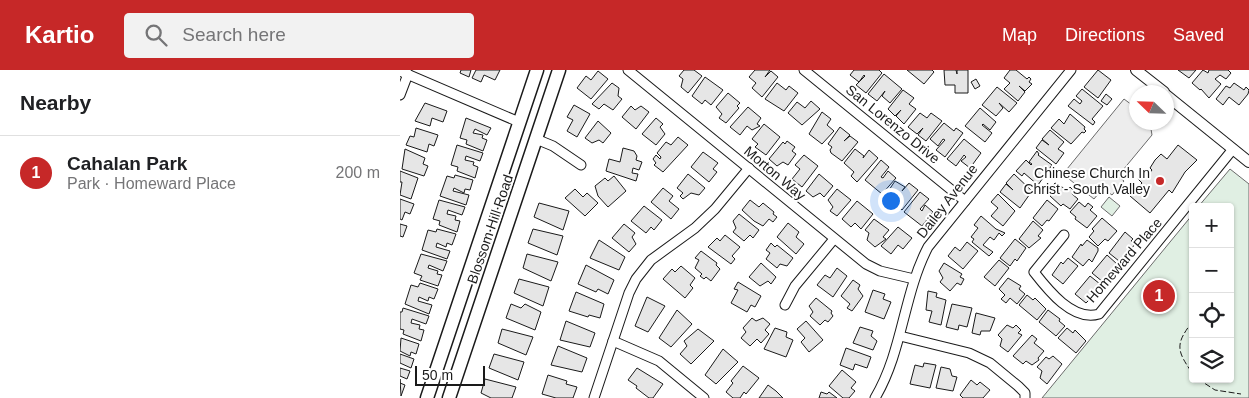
<!DOCTYPE html>
<meta charset="utf-8">
<style>
body{margin:0;font-family:Arial,sans-serif;background:#f2f2f2;color:#202124}
.controls{position:absolute;right:15px;bottom:15px;display:grid;overflow:hidden;border-radius:5px;box-shadow:0 1px 4px #0004}
.controls button{width:45px;height:45px;display:grid;place-items:center;padding:0;border:0;border-bottom:1px solid #e0e0e0;background:#fff;color:#202124;font:25px sans-serif}
.compass{position:absolute;left:729px;top:15px;width:45px;height:45px;border-radius:50%;background:#fff;box-shadow:0 1px 4px #0004;rotate:293deg}
.scale{position:absolute;left:15px;bottom:12px;width:70px;box-sizing:border-box;padding-left:5px;border:2px solid #1a1a1a;border-top:0;font-size:14px;line-height:18px;white-space:nowrap;color:#1a1a1a;-webkit-text-stroke:4px #fff;paint-order:stroke}
.you{position:absolute;left:490px;top:130px;width:18px;height:18px;margin:-12px;border:4px solid #fff;border-radius:50%;background:#1a73e8;box-shadow:0 0 0 8px #1a73e833}
.badge{display:grid;place-items:center;width:32px;height:32px;border-radius:50%;background:#c62828;color:#fff;font-size:16px;font-weight:700}
.pin{position:absolute;translate:-50% -50%;border:2px solid #fff;box-shadow:0 1px 5px #0006}
.list{margin:0;padding:0;list-style:none}
h2{display:flex;justify-content:space-between;align-items:center;height:65px;margin:0;padding:0 20px;font-size:21px}
h2 small{font-size:16px;font-weight:400;color:#757577}
.list li{display:grid;grid-template-columns:32px 1fr auto;gap:15px;align-items:center;box-sizing:border-box;height:75px;padding:0 20px;border-top:1px solid #e0e0e0}
.list b{display:block;font-size:19px;white-space:nowrap}
.list p{margin:0;font-size:16px;white-space:nowrap;color:#757577}
.list em{font-size:16px;font-style:normal;color:#757577}
.icon{flex:none;width:28px;height:28px;fill:none;stroke:currentColor;stroke-width:2;stroke-linecap:round;stroke-linejoin:round}
.map{position:relative;flex:none;width:849px;height:328px;overflow:hidden}
header{display:flex;align-items:center;gap:30px;box-sizing:border-box;height:70px;padding:0 25px;background:#c62828;color:#fff}
header strong{font-size:24px}
nav{display:flex;gap:28px;margin-inline-start:auto;font-size:18px}
.search{width:350px;height:45px;background:#f2f2f2;display:flex;align-items:center;gap:12px;box-sizing:border-box;padding:0 18px;border-radius:5px;color:#757577;font-size:19px}
main{display:flex}
aside{flex:1;background:#fff}
.map>svg:first-child{display:block}
.green{fill:#e0efe3;stroke:#6a6a6a}
.parking{fill:#ededed;stroke:#6a6a6a}
.building{fill:#e6e6e6;stroke:#1a1a1a}
.lines{fill:none;stroke-linecap:round;stroke-linejoin:round}
.minor-casing{stroke:#1a1a1a;stroke-width:11}
.tertiary-casing{stroke:#1a1a1a;stroke-width:12}
.secondary-casing{stroke:#1a1a1a;stroke-width:15}
.minor{stroke:#fff;stroke-width:9}
.tertiary{stroke:#fff;stroke-width:10}
.secondary{stroke:#fff;stroke-width:12}
.fence{stroke:#1a1a1a;stroke-width:1;stroke-dasharray:6 2.5;stroke-linecap:butt}
.poi-dot{fill:#c62828;stroke:#fff;stroke-width:2}
.labels{text-anchor:middle;dominant-baseline:central;stroke-width:4;stroke-linejoin:round;paint-order:stroke}
.street-label{font-size:14px;fill:#1a1a1a;stroke:#fff}
.poi-label{font-size:14px;fill:#1a1a1a;stroke:#fff;text-anchor:end}
</style>
<header>
<strong>Kartio</strong>
<div class="search"><svg class="icon" aria-label="search" viewBox="0 0 24 24"><circle cx="10" cy="10" r="6"/><path d="M15 15l6 6"/></svg>Search here</div>
<nav><a>Map</a><a>Directions</a><a>Saved</a></nav>
</header>
<main>
<aside>
<h2>Nearby<small></small></h2>
<ul class="list">
<li><span class="badge">1</span><div><b>Cahalan Park</b><p>Park · Homeward Place</p></div><em>200 m</em></li>
</ul>
</aside>
<div class="map">
<svg width="849" height="328" viewBox="0 0 849 328">
<rect width="100%" height="100%" fill="#fff"/>
<g class="green">
<path d="M830,99L849,114V328H642L793,144V309H830V137H798Z"/>
<path d="M709,127L720,136L712,146L701,137Z"/>
</g>
<path class="parking" d="M724,29L736,38V52L750,53L752,65L718,106L724,111L712,125L703,118L694,129L669,109L672,104L667,99Z"/>
<g class="building">
<path d="M61,0H71L69,7L60,3Z"/>
<path d="M100,0L95,10L84,5L81,12L72,8L76,0Z"/>
<path d="M284,0H294L302,6L288,23L281,17L283,9L279,6Z"/>
<path d="M355,0H370L365,7L371,1L378,7L362,27L352,18L356,13L349,7Z"/>
<path d="M454,0H479L482,3L466,23L456,15L465,6L464,5L459,12L450,5Z"/>
<path d="M507,0H532L534,2L524,14Z"/>
<path d="M544,0H556L557,4V0H568V23H555V15H545Z"/>
<path d="M610,0H616L627,9L629,7L631,9L629,12L632,14L625,21L619,16L625,22L618,31L604,19L610,13L604,8Z"/>
<path d="M698,0L711,10L698,28L684,17Z"/>
<path d="M778,0H796L789,8Z"/>
<path d="M803,0L808,3L809,0H828L831,3L826,9L820,5L815,9L821,14L809,28L801,19L800,20L792,13Z"/>
<path d="M198,1L208,9L191,29L177,18L186,6L191,10Z"/>
<path d="M484,4L502,19L490,33L482,26L485,21L477,31L468,24Z"/>
<path d="M305,7L323,20L311,35L305,30L302,34L292,26Z"/>
<path d="M576,9L580,16L575,19L571,12Z"/>
<path d="M212,13L219,18L218,26L222,29L213,40L204,34L199,39L192,34Z"/>
<path d="M377,13L386,20L389,16L398,23L384,41L365,29Z"/>
<path d="M834,13L844,20L846,17L849,20L848,24L839,35L829,27L823,35L816,29L826,16L830,18Z"/>
<path d="M597,17L617,33L609,42L599,33L603,38L596,46L582,35Z"/>
<path d="M682,19L703,36L692,49L695,52L693,55L668,36L674,29L680,34L682,31L676,26Z"/>
<path d="M503,20L514,28L509,34L516,39L504,54L496,46L501,40L495,46L488,39Z"/>
<path d="M328,23L340,33L337,36L339,38L326,53L319,48L322,44L316,37Z"/>
<path d="M706,24L712,29L707,35L701,31Z"/>
<path d="M411,31L420,39L402,55L388,43L397,32L405,38Z"/>
<path d="M25,33L47,41L43,52L32,48L30,56L15,51Z"/>
<path d="M174,35L190,44L177,67L167,61L173,50L167,47Z"/>
<path d="M231,36L235,40L241,36L249,42L236,59L222,47Z"/>
<path d="M348,37L361,48L357,54L360,56L352,60L347,56L340,65L330,57Z"/>
<path d="M580,38L596,52L590,60L583,54L582,55L592,63L585,72L565,56Z"/>
<path d="M422,42L431,49L427,55L434,61L422,74L409,64Z"/>
<path d="M520,43L527,48L531,43L542,51L526,71L518,65L523,58L517,64L508,57Z"/>
<path d="M670,44L685,57L684,59L686,61L684,63L682,62L671,74L651,58L659,49L664,54Z"/>
<path d="M66,48L91,58L87,65L75,59L73,63L83,65L82,68L87,70L83,81L66,74L67,70L60,68Z"/>
<path d="M256,48L263,54L260,57L265,64L256,75L242,64Z"/>
<path d="M198,51L211,63L203,73L199,70L192,73L185,68Z"/>
<path d="M544,53L554,61L556,58L563,63L545,87L536,80L545,70L543,69L538,76L530,69Z"/>
<path d="M364,54L380,67L366,85L355,77L358,74L352,69Z"/>
<path d="M440,57L450,65L444,71L450,66L458,72L442,91L431,83L430,80L432,77L428,74Z"/>
<path d="M16,58L38,65L34,76L29,74L27,82L6,75L10,66L14,67Z"/>
<path d="M650,60L664,72L658,79L664,83L656,94L636,78L642,70L649,75L642,69Z"/>
<path d="M278,67L288,75L263,102L254,95L256,93L253,89L256,85L260,89L261,87L257,83L266,72L271,75Z"/>
<path d="M564,69L581,83L570,98L561,91L566,87L564,85L556,96L547,89Z"/>
<path d="M387,71L395,77L392,81L396,84L388,95L383,92L377,96L369,89L383,72L385,74Z"/>
<path d="M57,75L83,83L80,91L66,86L65,90L74,92L73,95L78,97L75,108L57,101L58,97L51,95Z"/>
<path d="M778,75L797,90L785,102L772,123L769,120L750,143L730,126L742,113L738,109L743,103L747,106L752,100L750,98L755,90L761,84L767,89Z"/>
<path d="M223,78L234,81L237,86L236,90L242,92L239,100L233,98L232,103L238,104L236,111L206,101L209,89L220,92Z"/>
<path d="M5,79L25,88L23,94L28,96L24,106L2,99Z"/>
<path d="M455,79L464,86L463,88L469,80L478,88L457,112L451,106L454,102L444,93Z"/>
<path d="M637,81L639,84L638,85L652,95L638,115L624,103L622,106L616,101L626,90L631,95L632,94L629,92Z"/>
<path d="M303,82L318,93L313,99L317,102L309,112L291,97Z"/>
<path d="M404,85L418,96L402,117L392,109L400,99L395,95Z"/>
<path d="M481,90L489,97L481,107L483,108L488,101L496,108L482,124L465,110Z"/>
<path d="M0,101L18,108L11,129L0,125L2,112H0Z"/>
<path d="M288,104L305,118L299,125L291,123L283,129L280,126L283,123L277,118Z"/>
<path d="M419,104L433,116L424,127L420,123L413,127L406,121Z"/>
<path d="M614,104L632,121L620,138L600,122L606,114L613,120L606,113Z"/>
<path d="M55,105L73,110L70,120L65,119L64,123L54,118L53,121L69,125L66,135L40,126L47,106L54,108Z"/>
<path d="M214,106L226,121L208,137L198,126L195,116L205,108L208,111Z"/>
<path d="M495,111L505,117L502,121L509,113L518,120L502,140L485,126Z"/>
<path d="M655,113L667,120L670,117L674,121L672,124L678,129L670,139L663,134L661,136L650,126L654,121L651,118Z"/>
<path d="M263,118L273,126L269,131L279,139L271,149L251,132Z"/>
<path d="M175,119L183,127L187,123L198,133L185,146L165,128Z"/>
<path d="M437,119L451,130L437,146L430,141L433,137L428,130Z"/>
<path d="M520,122L529,129L520,139L522,141L525,135L533,142L522,156L504,142Z"/>
<path d="M598,124L615,141L603,156L591,146L598,138L591,132Z"/>
<path d="M0,129L14,134L10,144L5,142L2,150L0,149Z"/>
<path d="M39,130L65,137L62,145L48,140L47,144L56,146L55,150L60,151L57,162L39,155L40,151L33,149Z"/>
<path d="M350,130L359,137L363,133L374,142L373,144L377,147L373,152L369,149L363,156L354,151L342,140Z"/>
<path d="M647,130L658,139L649,151L647,150L642,156L633,148Z"/>
<path d="M457,131L473,144L461,159L455,153L451,157L442,149Z"/>
<path d="M679,132L685,137L688,133L693,137L690,140L697,146L687,158L675,149L676,147L670,142Z"/>
<path d="M139,133L169,141L163,160L134,147Z"/>
<path d="M244,136L262,150L254,160L251,157L246,163L231,151Z"/>
<path d="M339,144L359,160L353,168L350,165L344,171L333,162L336,158L333,151Z"/>
<path d="M581,146L596,159L605,163L602,166L599,163L594,170L590,167L583,175L593,182L589,186L572,172L574,169L571,167L578,158L574,155Z"/>
<path d="M702,148L717,161L708,171L705,169L698,176L689,167L694,161L692,159Z"/>
<path d="M474,149L489,160L483,167L486,169L475,177L467,170L469,163L465,160Z"/>
<path d="M633,151L643,160L638,166L641,168L629,178L619,169Z"/>
<path d="M388,153L399,162L396,167L404,174L396,184L377,167Z"/>
<path d="M0,154L7,156L3,167L0,166Z"/>
<path d="M224,154L235,163L232,167L236,174L229,182L212,168Z"/>
<path d="M498,157L512,168L503,179L498,175L491,184L481,176Z"/>
<path d="M37,159L56,164L52,175L47,173L46,177L37,173L36,177L50,181L47,189L22,180L28,160L36,162Z"/>
<path d="M133,159L163,166L157,185L128,173Z"/>
<path d="M725,162L733,169L731,171L735,174L726,186L724,185L719,191L709,183Z"/>
<path d="M325,165L340,177L332,186L335,189L331,194L308,177L317,168L320,171Z"/>
<path d="M615,169L626,178L617,191L615,189L610,196L600,188Z"/>
<path d="M199,170L225,187L219,200L190,188Z"/>
<path d="M687,170L698,178V181L692,192L689,189L683,196L672,187L681,174L682,176Z"/>
<path d="M567,172L578,181L563,199L548,186L555,177L560,181Z"/>
<path d="M371,173L375,177L377,175L393,188L387,196L380,194L377,198L366,189L370,183L366,180Z"/>
<path d="M301,181L317,193L316,195L320,199L311,211L306,207L304,209L300,206L302,204L295,198L299,190L295,188Z"/>
<path d="M21,184L47,191L43,201L29,195L28,198L38,201L37,204L42,205L38,216L20,210L22,206L14,203Z"/>
<path d="M127,184L158,192L151,211L123,198Z"/>
<path d="M707,185L717,194L712,200L714,201L703,212L692,203Z"/>
<path d="M668,188L678,196L663,214L652,205L661,192L663,194Z"/>
<path d="M599,190L609,198L595,216L584,207Z"/>
<path d="M361,193L376,207L371,214L368,211L360,216L349,207Z"/>
<path d="M544,193L562,204L560,207L564,209L561,215L557,213L550,221L540,212L543,208L539,201Z"/>
<path d="M186,195L214,210L208,224L198,219L196,222L178,214Z"/>
<path d="M281,196L295,208L290,215L293,218L285,228L263,209L272,199L275,202Z"/>
<path d="M437,198L447,206L433,227L417,215L425,205L430,208Z"/>
<path d="M690,206L700,214L695,220L697,222L686,233L675,224Z"/>
<path d="M608,208L621,216L619,219L625,224L617,234L610,228L606,233L601,229L605,225L599,219Z"/>
<path d="M119,209L149,217L143,236L114,223Z"/>
<path d="M453,210L460,215L458,219L463,226L452,241L447,238L450,234L441,226Z"/>
<path d="M338,212L361,226L355,237L351,235L347,242L331,233L338,220L334,219Z"/>
<path d="M20,213L38,219L34,229L29,227L28,231L19,227L18,231L32,235L29,244L5,234L11,215L18,217Z"/>
<path d="M473,220L485,224L483,229L491,232L484,249L465,242Z"/>
<path d="M528,221L537,223L536,227L546,230L541,255L529,252L532,241L526,240Z"/>
<path d="M176,222L204,234L200,248L189,245L188,247L169,241Z"/>
<path d="M627,225L633,230L635,228L646,239L637,250L619,235Z"/>
<path d="M247,227L265,236L248,262L235,256Z"/>
<path d="M416,228L432,241L431,243L433,246L428,252L425,250L420,255L410,246L413,242L409,236Z"/>
<path d="M111,234L121,238L125,234L141,242L135,260L106,248Z"/>
<path d="M552,234L572,238L567,257L559,255L558,260L546,257Z"/>
<path d="M3,238L29,246L26,254L12,249L11,253L20,255L19,259L24,260L21,271L3,264L4,260L0,259V242H2Z"/>
<path d="M277,240L292,254L271,277L259,268Z"/>
<path d="M648,240L660,249L659,251L665,256L656,266L639,252Z"/>
<path d="M576,243L595,248L590,261H581L580,265L572,263Z"/>
<path d="M352,248L356,251L363,248L370,254L365,260L369,264L361,273L357,269L350,276L341,268L346,262L343,258Z"/>
<path d="M166,251L195,263L190,277L160,270Z"/>
<path d="M406,251L423,270L409,282L401,272L405,268L397,259Z"/>
<path d="M607,255L613,258L616,255L621,260L618,263L622,265L608,282L600,276L602,269L598,265Z"/>
<path d="M460,257L473,261L471,266L477,271L473,280L453,273Z"/>
<path d="M375,258L387,262L386,267L393,270L386,287L364,279Z"/>
<path d="M667,258L673,263L675,260L686,271L676,283L658,268Z"/>
<path d="M102,259L133,267L126,285L98,273Z"/>
<path d="M298,259L314,271L291,294L280,284L287,276L284,271Z"/>
<path d="M632,265L637,269L634,273L644,281L638,288L639,290L632,295L626,291L623,294L613,286Z"/>
<path d="M1,268L19,274L16,284L11,282L10,286L0,281Z"/>
<path d="M158,276L187,288L182,302L151,295Z"/>
<path d="M446,278L471,287L467,298L455,294L453,300L440,295Z"/>
<path d="M323,279L338,292L316,314L305,305Z"/>
<path d="M0,284L14,289L11,298L0,293Z"/>
<path d="M94,284L124,292L118,310L89,298Z"/>
<path d="M653,286L662,294L647,314L640,308L642,301L637,297L646,287L649,289Z"/>
<path d="M524,293L536,295L530,318L510,314L515,295L523,297Z"/>
<path d="M343,296L359,308L346,324L344,322L340,328H333L326,322L333,313L331,311Z"/>
<path d="M541,297L550,299L552,306L557,307L553,321L536,318Z"/>
<path d="M0,298L10,301L7,309L0,306Z"/>
<path d="M237,298L263,314L253,328H249L236,318L237,316L228,310Z"/>
<path d="M442,300L456,312L451,318L455,321L449,328H443L429,316Z"/>
<path d="M148,305L167,311L166,314L177,317L173,328H156L142,324Z"/>
<path d="M0,309V313L5,315L1,326Z"/>
<path d="M85,309L116,317L112,328H91L81,323Z"/>
<path d="M571,310L577,315L580,312L590,320L583,328H563L560,325Z"/>
<path d="M368,315L376,321L383,328H359Z"/>
<path d="M421,322L427,324L429,322L437,328H419Z"/>
</g>
<g class="lines">
<g class="minor-casing">
<g id="minor">
<path d="M228,0L466,194L480,201L514,209"/>
<path d="M404,0L565,131"/>
<path d="M0,1L119,52"/>
<path d="M0,25L8,4"/>
<path d="M136,69L153,76L181,95"/>
<path d="M664,165L634,202C648,220 673,252 699,244L833,79"/>
<path d="M385,235L395,216L434,169"/>
<path d="M500,266L569,283L590,293L618,316L625,323V328"/>
<path d="M213,271L259,291L304,328"/>
<path d="M194,328L229,223L236,209L251,190L295,158L315,139L349,98"/>
<path d="M475,328C503,281 503,225 528,177L671,0"/>
</g>
</g>
<g class="tertiary-casing">
<g id="tertiary">
<path d="M736,0L764,22"/>
<path d="M766,25L849,92"/>
</g>
</g>
<g class="secondary-casing">
<g id="secondary">
<path d="M27,328L137,0"/>
<path d="M49,328L159,0"/>
</g>
</g>
<use href="#minor" class="minor"/>
<use href="#tertiary" class="tertiary"/>
<use href="#secondary" class="secondary"/>
<g class="fence">
<path d="M793,251C775,274 776,280 793,304"/>
<path d="M798,309L815,320L841,324"/>
</g>
</g>
<circle class="poi-dot" cx="760" cy="111" r="5"/>
<g class="labels">
<g class="street-label">
<text transform="translate(493 54) rotate(39)">San Lorenzo Drive</text>
<text transform="translate(375 103) rotate(40)">Morton Way</text>
<text transform="translate(547 131) rotate(-52)">Dailey Avenue</text>
<text transform="translate(90 159) rotate(-71)">Blossom Hill Road</text>
<text transform="translate(724 190) rotate(-49)">Homeward Place</text>
</g>
<g class="poi-label">
<text x="750" y="103">Chinese Church In<tspan x="750" dy="16">Christ - South Valley</tspan></text>
</g>
</g>
</svg>
<div class="controls">
<button>+</button>
<button>−</button>
<button><svg class="icon" aria-label="locate" viewBox="0 0 24 24"><circle cx="12" cy="12" r="6"/><path d="M12 2v4M12 18v4M2 12h4M18 12h4"/></svg></button>
<button><svg class="icon" aria-label="layers" viewBox="0 0 24 24"><path d="M12 4l9 5-9 5-9-5zM3 14l9 5 9-5"/></svg></button>
</div>
<svg class="compass" viewBox="-18 -18 36 36"><path d="M0-13l5 13h-10z" fill="#e53935"/><path d="M0 13l5-13h-10z" fill="#757577"/></svg>
<div class="scale">50 m</div>
<div class="you"></div>
<div class="pin badge" style="left:759px;top:226px">1</div>
</div>
</main>
